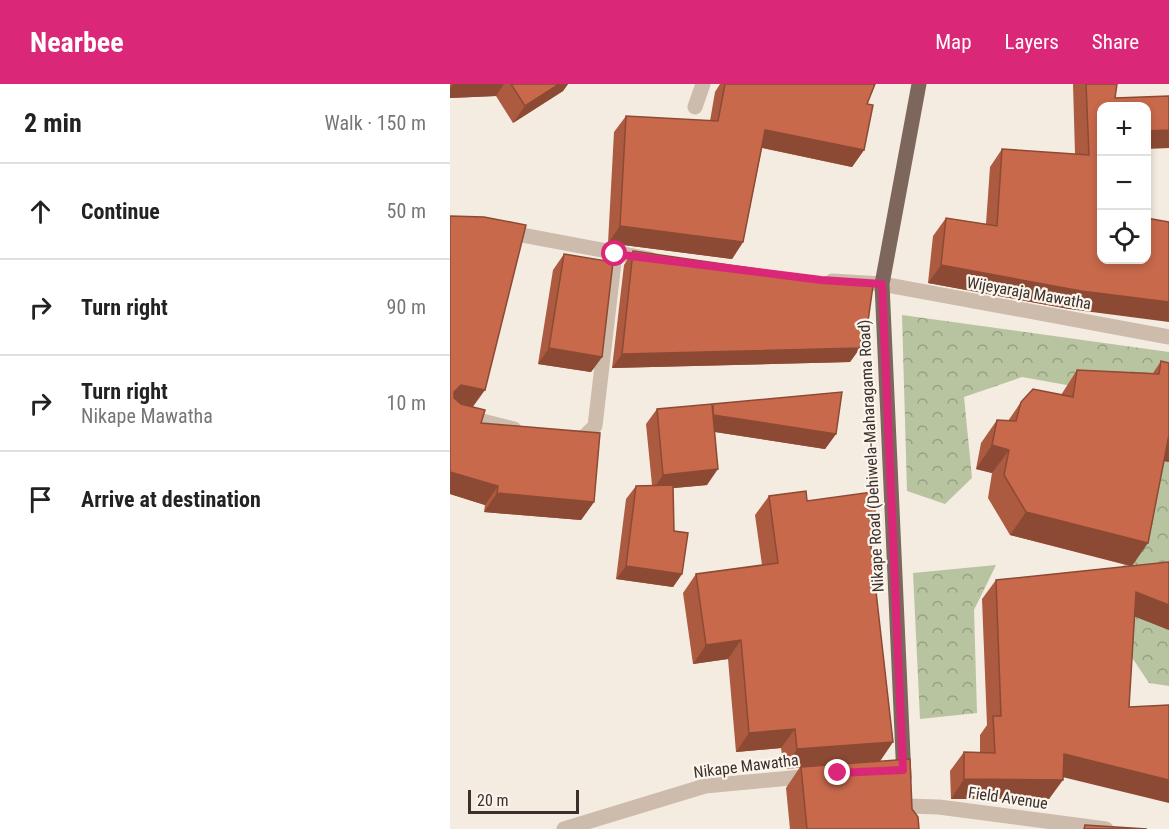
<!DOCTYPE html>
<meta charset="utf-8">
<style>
body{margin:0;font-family:"Roboto Condensed",sans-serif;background:#f2f2f2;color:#222}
.controls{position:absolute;right:18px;top:18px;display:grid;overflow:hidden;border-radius:12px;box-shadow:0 3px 9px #0003}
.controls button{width:54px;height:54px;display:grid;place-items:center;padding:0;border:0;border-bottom:2px solid #e0e0e0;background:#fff;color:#222;font:30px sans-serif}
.scale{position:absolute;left:18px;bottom:15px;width:111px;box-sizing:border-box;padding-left:6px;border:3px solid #3b302b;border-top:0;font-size:16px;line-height:21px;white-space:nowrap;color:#3b302b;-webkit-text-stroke:4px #fbf5ee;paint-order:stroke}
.stop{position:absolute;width:18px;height:18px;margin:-14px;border:4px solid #db2777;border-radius:50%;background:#fff}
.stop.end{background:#db2777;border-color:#fff;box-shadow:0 2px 6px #0008}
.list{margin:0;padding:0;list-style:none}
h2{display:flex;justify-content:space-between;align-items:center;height:78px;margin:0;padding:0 24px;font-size:26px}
h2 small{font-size:20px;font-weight:400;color:#767676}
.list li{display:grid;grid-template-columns:39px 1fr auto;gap:18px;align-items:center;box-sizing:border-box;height:96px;padding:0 24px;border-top:2px solid #e0e0e0}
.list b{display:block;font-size:22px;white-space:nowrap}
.list p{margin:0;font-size:20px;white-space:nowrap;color:#767676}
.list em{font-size:20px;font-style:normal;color:#767676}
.icon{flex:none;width:33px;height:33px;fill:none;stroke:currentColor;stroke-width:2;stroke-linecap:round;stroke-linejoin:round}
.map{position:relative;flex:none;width:719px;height:745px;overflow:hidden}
header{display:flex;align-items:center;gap:36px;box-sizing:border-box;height:84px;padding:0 30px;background:#db2777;color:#fff}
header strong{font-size:28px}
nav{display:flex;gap:33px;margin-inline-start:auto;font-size:21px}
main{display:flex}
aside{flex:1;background:#fff}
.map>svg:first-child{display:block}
.forest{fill:url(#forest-crowns)}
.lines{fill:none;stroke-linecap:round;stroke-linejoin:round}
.minor{stroke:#cdbbac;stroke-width:15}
.major{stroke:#7d675c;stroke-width:15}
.wall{fill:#ac5a40}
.shaded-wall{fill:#8c4a34}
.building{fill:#c8694b;stroke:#8c4a34;stroke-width:1.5}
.route{stroke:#db2777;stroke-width:8}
.labels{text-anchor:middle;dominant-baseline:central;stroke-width:4.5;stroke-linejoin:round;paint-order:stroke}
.street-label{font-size:16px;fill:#3b302b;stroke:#fbf5ee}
</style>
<header>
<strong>Nearbee</strong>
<nav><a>Map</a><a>Layers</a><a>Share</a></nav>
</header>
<main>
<aside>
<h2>2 min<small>Walk · 150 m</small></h2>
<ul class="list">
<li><svg class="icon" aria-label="ahead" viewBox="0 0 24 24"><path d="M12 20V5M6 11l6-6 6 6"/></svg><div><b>Continue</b></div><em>50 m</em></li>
<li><svg class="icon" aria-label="right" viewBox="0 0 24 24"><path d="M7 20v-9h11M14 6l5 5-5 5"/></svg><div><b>Turn right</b></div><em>90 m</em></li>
<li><svg class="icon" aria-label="right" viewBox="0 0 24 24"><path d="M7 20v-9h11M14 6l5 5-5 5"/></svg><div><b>Turn right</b><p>Nikape Mawatha</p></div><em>10 m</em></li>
<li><svg class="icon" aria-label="arrive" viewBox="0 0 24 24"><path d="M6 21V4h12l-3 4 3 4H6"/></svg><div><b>Arrive at destination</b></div></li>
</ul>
</aside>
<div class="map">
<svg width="719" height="745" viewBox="0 0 719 745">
<defs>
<pattern id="forest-crowns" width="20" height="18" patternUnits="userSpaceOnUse" patternTransform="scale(1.5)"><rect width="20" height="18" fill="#b8c4a0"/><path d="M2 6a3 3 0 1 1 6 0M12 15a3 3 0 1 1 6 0" fill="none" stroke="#97a083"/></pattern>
</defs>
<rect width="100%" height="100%" fill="#f4ebe1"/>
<g class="forest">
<path d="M452,231L719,268V305L684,313L572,293L514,313L522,394L495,420L457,407Z"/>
<path d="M713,377L719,378V602L699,599L633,500L667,488L684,470Z"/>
<path d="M546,481L524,526L527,629L470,635L463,489Z"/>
</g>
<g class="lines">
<g class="minor">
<path d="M245,23L253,0"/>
<path d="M56,148L200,175"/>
<path d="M382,197L432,200L719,253"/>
<path d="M0,329L64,345"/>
<path d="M122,355L134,353L145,342L165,170"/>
<path d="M456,722L489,723L656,745"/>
<path d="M114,745L255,702L362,692"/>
</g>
<path class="major" d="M454,694L432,200L469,0"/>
</g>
<g class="wall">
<path d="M0,0H118L113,7L63,39L46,12L0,14Z"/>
<path d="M270,0H425L417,20L414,66L402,83L312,64L293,158L282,175L158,159L164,48L176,32L260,37L265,8Z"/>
<path d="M623,0H667L651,22L619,225L478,199L483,152L496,134L536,140L540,83L552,65L625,70Z"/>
<path d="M0,132L23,323L31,339L144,418L131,436L34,428L35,421L0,410Z"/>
<path d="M183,167L418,237L412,246L410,264L400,278L162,284L174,181Z"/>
<path d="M114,170L152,273L141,288L88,280L103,186Z"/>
<path d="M711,277L719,279V378L714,377L682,482L719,478V546L685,532L613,693L599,715H501L500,687L514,668H530V651L537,641L532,515L546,496L680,482L560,451L538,414L542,389L526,385L531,359L547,336L558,337L571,318L611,311L627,286L703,289Z"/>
<path d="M263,320L386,350L375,365L265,348L257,401L223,404L224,447L232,490L223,503L166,495L176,415L186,402L202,401L196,340L207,325L262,322Z"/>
<path d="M319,412L357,417L421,464L443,658L430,677L462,725L469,745H340L336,704L350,683L334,685L331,664L286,668L278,575L243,580L233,509L246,490L312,481L305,431Z"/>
</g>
<g class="shaded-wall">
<path d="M3,0H54L46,12L0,14V4Z"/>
<path d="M109,0H118L113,7L63,39L75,22Z"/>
<path d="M315,46L414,66L402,83L304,62Z"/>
<path d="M719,46V64L696,65V47Z"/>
<path d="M170,142L293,158L282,175L158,159Z"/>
<path d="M491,181L719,218V238L619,225L478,199Z"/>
<path d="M413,236L418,237L408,251Z"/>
<path d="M99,264L152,273L141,288L88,280Z"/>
<path d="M410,264L400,278L162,284L172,270Z"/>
<path d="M11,301L35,306L22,324L0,320L4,308Z"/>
<path d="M263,331L386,350L375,365L252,346Z"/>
<path d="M719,351V378L702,375Z"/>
<path d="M542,361L559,366L542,389L526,385Z"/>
<path d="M268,385L257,401L203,406L213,391Z"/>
<path d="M0,388L48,402L35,421L0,410Z"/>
<path d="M47,409L144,418L131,436L34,428Z"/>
<path d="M576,428L698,459L682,482L560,451Z"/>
<path d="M429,453L415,472L420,454Z"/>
<path d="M176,482L232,490L223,503L166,495Z"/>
<path d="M686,508L719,521V546L673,528Z"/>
<path d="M291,556L278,575L243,580L256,561Z"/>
<path d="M345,645L331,664L286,668L299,649Z"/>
<path d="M443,658L430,677L334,685L347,665Z"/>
<path d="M614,670L719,696V719L600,690Z"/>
<path d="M514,695L613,696L599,715H501Z"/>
</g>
<g class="building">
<path d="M61,0H109L75,22Z"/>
<path d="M275,0H425L417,20L423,21L414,66L315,46L293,158L170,142L176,32L268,37Z"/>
<path d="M636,0H667L665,14L719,12V46L696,47V22H651V176H696V134L719,138V218L631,207L491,181L496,134L547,142L552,65L639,71Z"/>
<path d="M0,132L34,133L76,141L35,306L11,301L4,308V314L11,320L35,326L31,339L150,349L144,418L47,409L48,402L0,388Z"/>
<path d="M183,167L423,202L418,237L413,236L410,264L172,270Z"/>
<path d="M114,170L163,178L152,273L99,264Z"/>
<path d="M711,277L719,279V351L698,459L576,428L554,391L559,366L542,361L547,336L566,337L571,318L583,305L623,313L627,286L709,290Z"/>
<path d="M392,308L386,350L263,331V320Z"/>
<path d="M262,320L268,385L213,391L207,325Z"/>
<path d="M223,401L224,447L238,449L232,490L176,482L186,402Z"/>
<path d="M356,407L357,417L422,408L429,453L420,454L443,658L347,665L345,645L299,649L291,556L256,561L246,490L328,479L319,412Z"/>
<path d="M719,478V521L686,508L679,623L719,621V696L614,670L613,696L514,695V668L545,669L543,632H551L546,496Z"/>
<path d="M460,675L462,725L468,733L469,745H357L351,683Z"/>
<path d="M635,741L697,745H634Z"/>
</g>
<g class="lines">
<path class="route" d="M165,170L371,196L432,200L453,686L388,689"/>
</g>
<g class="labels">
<g class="street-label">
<text transform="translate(579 209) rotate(10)">Wijeyaraja Mawatha</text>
<text transform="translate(421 372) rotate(-93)">Nikape Road (Dehiwela-Maharagama Road)</text>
<text transform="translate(296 682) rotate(-7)">Nikape Mawatha</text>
<text transform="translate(558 714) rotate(8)">Field Avenue</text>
</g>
</g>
</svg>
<div class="controls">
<button>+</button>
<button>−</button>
<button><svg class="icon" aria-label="locate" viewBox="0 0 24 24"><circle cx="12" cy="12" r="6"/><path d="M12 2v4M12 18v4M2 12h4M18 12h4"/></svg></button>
</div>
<div class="scale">20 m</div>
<div class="stop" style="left:165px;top:170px"></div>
<div class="stop end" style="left:388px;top:689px"></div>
</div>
</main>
